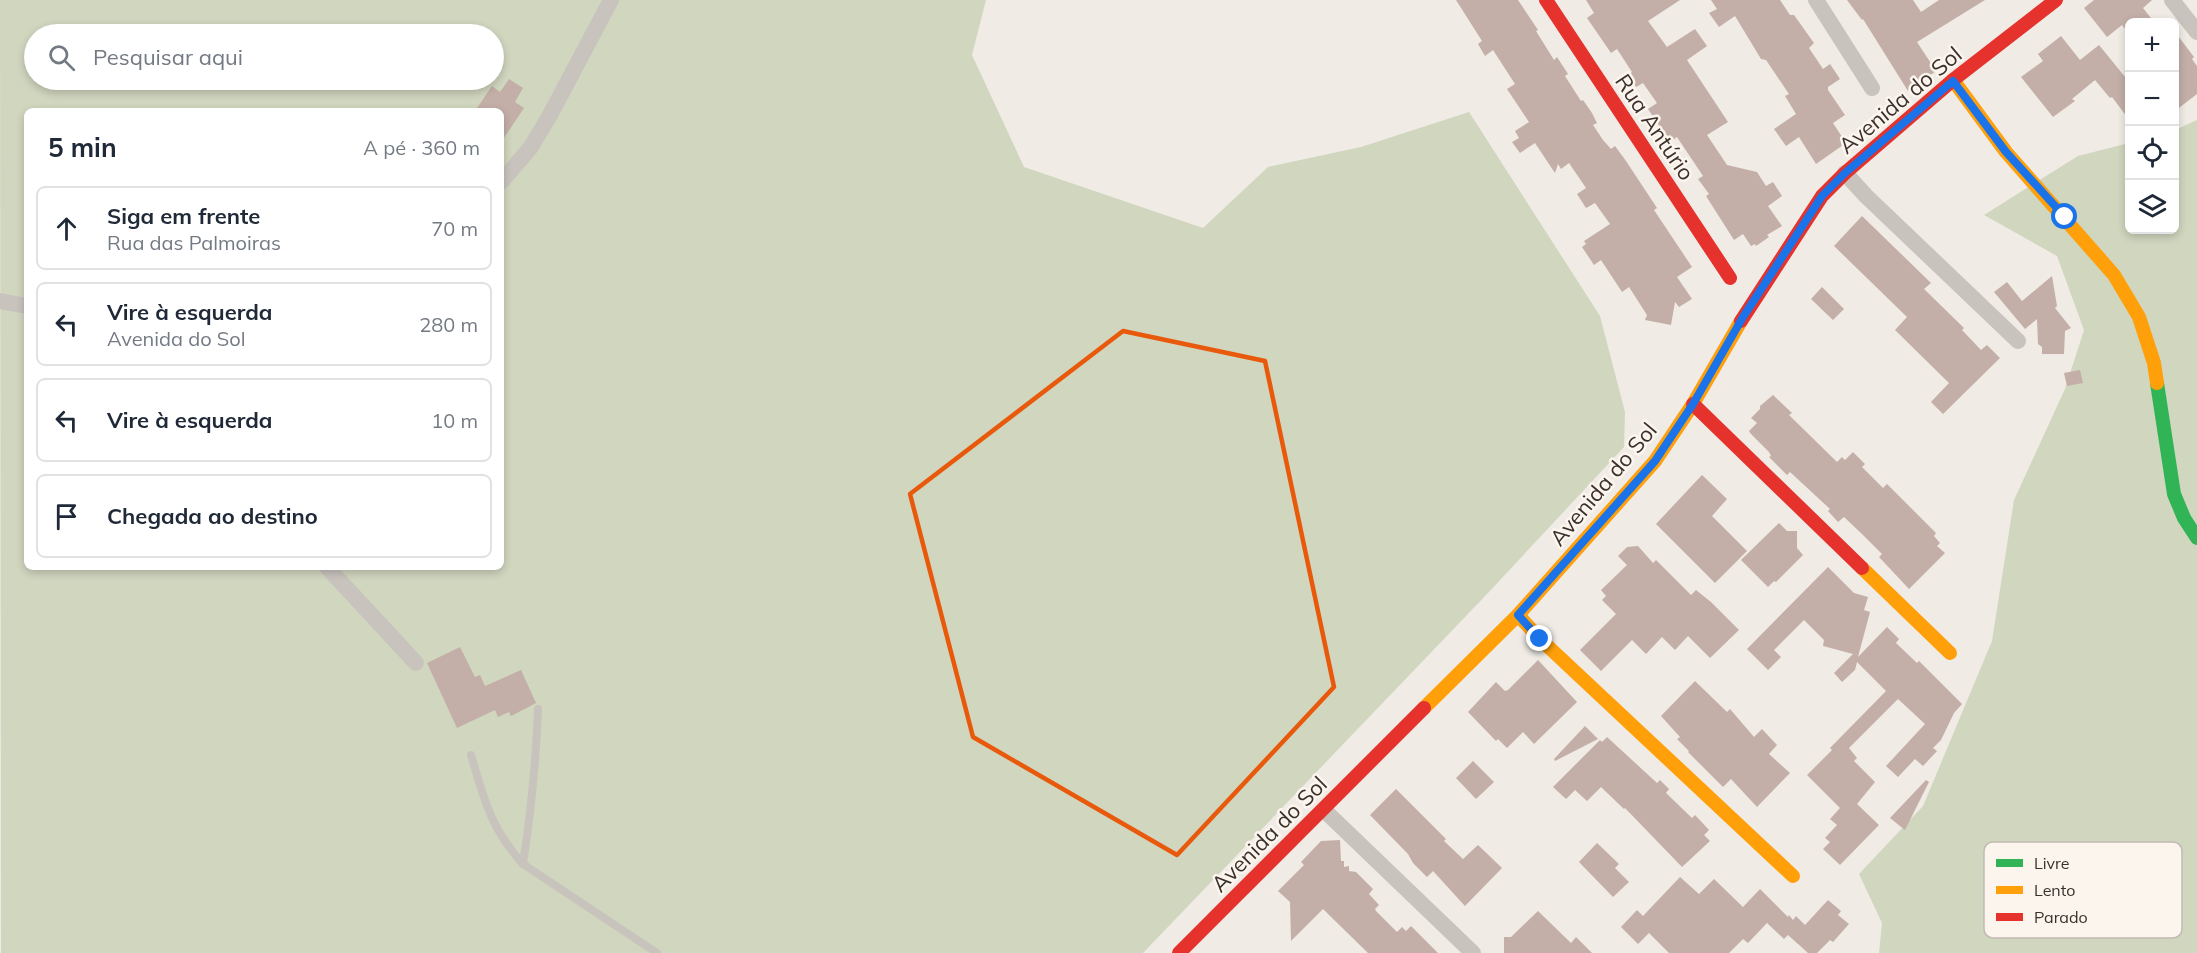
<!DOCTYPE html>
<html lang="pt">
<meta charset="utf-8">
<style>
body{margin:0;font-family:Mulish,sans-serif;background:#f2f2f3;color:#1f2937}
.controls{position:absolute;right:18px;top:18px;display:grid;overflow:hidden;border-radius:9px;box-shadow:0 3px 9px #0003}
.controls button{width:54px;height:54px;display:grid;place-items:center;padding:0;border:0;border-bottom:2px solid #e0e1e3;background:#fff;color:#1f2937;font:30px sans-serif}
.stop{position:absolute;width:18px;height:18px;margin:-14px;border:4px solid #1a73e8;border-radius:50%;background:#fff}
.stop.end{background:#1a73e8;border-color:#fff;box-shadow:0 2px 6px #0008}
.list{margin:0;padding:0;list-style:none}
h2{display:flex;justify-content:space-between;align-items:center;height:78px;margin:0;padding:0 24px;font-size:26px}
h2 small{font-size:20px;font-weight:400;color:#747a83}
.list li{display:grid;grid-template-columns:39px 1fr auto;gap:18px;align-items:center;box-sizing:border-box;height:84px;margin:0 12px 12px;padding:0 12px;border:2px solid #e0e1e3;border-radius:9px}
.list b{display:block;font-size:22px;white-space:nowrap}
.list p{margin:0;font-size:20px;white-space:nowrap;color:#747a83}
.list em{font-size:20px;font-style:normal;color:#747a83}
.icon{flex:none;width:33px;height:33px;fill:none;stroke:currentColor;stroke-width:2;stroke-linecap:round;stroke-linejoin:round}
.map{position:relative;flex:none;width:2197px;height:953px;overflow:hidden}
.search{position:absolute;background:#fff;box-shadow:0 3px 9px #0003;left:24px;top:24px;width:480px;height:66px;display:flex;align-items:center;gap:15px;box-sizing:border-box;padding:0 21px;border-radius:33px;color:#747a83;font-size:22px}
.panel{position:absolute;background:#fff;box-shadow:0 3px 9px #0003;left:24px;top:108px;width:480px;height:462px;border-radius:9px}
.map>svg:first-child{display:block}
.green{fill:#d1d6bf;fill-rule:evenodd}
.building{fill:#c3afa7}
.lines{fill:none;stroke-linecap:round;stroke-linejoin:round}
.lane{stroke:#c9c3be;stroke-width:8}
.street{stroke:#c9c3be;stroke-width:16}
.fast{stroke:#30b455;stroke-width:14}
.slow{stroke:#ff9f0a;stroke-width:14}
.jam{stroke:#e5322d;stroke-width:14}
.route{stroke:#1a73e8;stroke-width:8}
.marked{fill:none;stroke:#e8590c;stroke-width:4.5;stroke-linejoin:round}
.labels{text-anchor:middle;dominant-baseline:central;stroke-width:5;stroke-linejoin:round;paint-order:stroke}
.street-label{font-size:22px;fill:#3b302b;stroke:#fbf5ee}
.key{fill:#fbf5ee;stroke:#c1bab4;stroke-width:1.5}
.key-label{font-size:16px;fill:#3b302b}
</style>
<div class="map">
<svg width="2197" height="953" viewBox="0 0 2197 953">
<rect width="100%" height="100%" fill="#f0ebe5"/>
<g class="green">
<path d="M0,0H986L972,55L1024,167L1203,228L1268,167L1361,147L1469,112L1600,316L1625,412L1624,447L1488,593L1143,953H1ZM34,34H494V80H34ZM27,111H501V567H27Z"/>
<path d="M2197,120V953H1879L1882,923L1859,874L1923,806L1992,641L2014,500L2065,389L2084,330L2057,256L1984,215L2078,156L2129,143L2130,230H2174L2175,130Z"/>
</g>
<g class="building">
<path d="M1456,0H1518L1538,30L1536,31L1554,60L1557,57L1568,74L1565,76L1581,101L1583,100L1592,113L1597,123L1593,125L1603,140L1611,149L1615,146L1626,161L1657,208L1654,210L1692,267L1677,277L1692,299L1679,307L1675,302L1671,325L1645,320L1647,315L1629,287L1622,292L1601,260L1594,265L1582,247L1586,244L1584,241L1610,224L1595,203L1586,208L1577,194L1586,188L1569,163L1561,169L1558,164L1555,173L1535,143L1520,153L1512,142L1519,138L1515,131L1529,122L1507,89L1515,84L1493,50L1485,56L1478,44L1482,41Z"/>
<path d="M1586,0H1680L1648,21L1667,47L1695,29L1707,46L1687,60L1728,122L1707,135L1727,165L1757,172L1766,186L1773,182L1782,196L1768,206L1782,226L1767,235L1769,237L1756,246L1755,244L1751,246L1743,234L1734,240L1706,196L1709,194L1698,179L1703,176L1677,137L1670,142L1648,109L1657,103L1643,83L1636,87L1628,75L1632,72L1617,49L1611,53L1587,18L1594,13Z"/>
<path d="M1711,0H1780L1790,15H1794L1814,43L1809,48L1823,69L1830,64L1840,79L1828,87V90L1845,115L1833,123L1846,143L1816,164L1799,137L1786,146L1774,129L1796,114L1785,96L1789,94L1766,60L1761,59L1735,16L1719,27L1709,13L1717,9Z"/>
<path d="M1847,0H1913L1921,12L1939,0H1985L1917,42L1936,71L1908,91L1863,19L1862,20Z"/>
<path d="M2094,0H2152L2143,8L2154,22H2130V35L2122,25L2107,37L2084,8Z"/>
<path d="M2175,32L2194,57L2192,59L2197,66V94L2175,111Z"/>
<path d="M2061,36L2080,60L2099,45L2130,83V121L2112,97L2110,98L2095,80L2072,99L2075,101L2053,117L2021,77L2043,61L2038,54Z"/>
<path d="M509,79L523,88L515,102L524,108L501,142V111H475L492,86L500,92Z"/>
<path d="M1862,216L1931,283L1924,289L1964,328L1962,330L1981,350L1987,345L2000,358L1943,414L1931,402L1949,383L1895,330L1907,317L1834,246Z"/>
<path d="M2052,276L2057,306L2055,308L2071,328L2065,331L2064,354H2042V347L2038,344L2037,319L2025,329L1994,292L2007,282L2022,301Z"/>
<path d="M1822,287L1844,309L1833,320L1811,299Z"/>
<path d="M2080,370L2083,383L2067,386L2064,373Z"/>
<path d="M1773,395L1792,413L1789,415L1837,462L1842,457L1845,460L1853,452L1865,464L1862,467L1883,488L1887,484L1936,533L1934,536L1940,543L1937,546L1945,553L1909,589L1879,557L1882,554L1862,534L1844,517L1838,522L1828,511L1830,509L1790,472L1787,475L1769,457L1771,456L1769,452L1751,434L1749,431L1757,423L1751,418L1760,409V406Z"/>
<path d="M1702,475L1727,499L1712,516L1747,551L1715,583L1656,524Z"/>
<path d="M1779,523L1787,531H1797V548L1803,555L1776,582L1774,581L1768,587L1741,560Z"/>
<path d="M1638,546L1653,563L1656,560L1691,595L1696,590L1711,602L1739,630L1710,658L1688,636L1675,650L1662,637L1646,654L1632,640L1601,671L1580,650L1616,614L1602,600L1606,596L1601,590L1627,565L1618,556L1627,547Z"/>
<path d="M1828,567L1854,593L1868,597L1864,610L1870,612L1858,657L1887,627L1899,639L1896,643L1917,663L1919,661L1962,704L1954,713L1941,740L1933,748L1937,751L1923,766L1915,759L1898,777L1886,766L1925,724L1898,699L1849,748L1857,758L1854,761L1875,782L1857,804L1879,825L1840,865L1823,849L1830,842L1825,838L1837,825L1830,819L1840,808L1807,775L1832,750L1830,748L1886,691L1857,662L1855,670L1842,682L1834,673L1853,654L1823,646L1824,640L1804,620L1774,650L1781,657L1768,670L1747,649Z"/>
<path d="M460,647L475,677L480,675L485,686L521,670L536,703L511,716L509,712L498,717L495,710L457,728L427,663Z"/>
<path d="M1538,660L1577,702L1534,744L1523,732L1507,748L1498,739L1496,741L1468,712L1496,682L1505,691L1508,690Z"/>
<path d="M1695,681L1727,712L1730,709L1754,737L1762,729L1777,745L1769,754L1790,773L1757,807L1731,779L1723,787L1688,752L1689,751L1677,739L1680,737L1661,716Z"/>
<path d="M1585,726L1598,739L1555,761L1554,759Z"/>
<path d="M1607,737L1657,783L1660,780L1669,789L1666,793L1692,818L1695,815L1709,830L1704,835L1710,841L1682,867L1625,808L1624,809L1601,787L1587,801L1575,790L1566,799L1553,787L1600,740L1602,742Z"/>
<path d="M1473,761L1494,782L1476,799L1456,778Z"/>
<path d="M1926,780L1929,782L1905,830L1890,818Z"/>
<path d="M1396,789L1446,839L1444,841L1463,859L1478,845L1502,868L1465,906L1433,871L1427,877L1413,863L1408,854L1370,815Z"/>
<path d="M1340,840L1341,861H1344V867L1349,866V871L1356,872L1373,889L1369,894L1379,905L1375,909L1376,911L1397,932L1402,927L1406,931L1411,926L1438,953H1368L1323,909L1291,941L1290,902L1278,891L1304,865L1301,862L1321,841Z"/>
<path d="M1597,843L1619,864L1615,868L1629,882L1613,897L1579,862Z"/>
<path d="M1680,877L1699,894L1714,879L1743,907L1760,889L1788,917L1789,915L1793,920L1796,916L1805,925L1828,900L1841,911L1838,915L1849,924L1833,942L1830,940L1817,953H1808L1788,935L1784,939L1767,923L1748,943L1743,939L1729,953H1669L1649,933L1638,944L1621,927L1637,910L1643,916Z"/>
<path d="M1538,911L1571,943L1576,937L1592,953H1504V937H1511Z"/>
</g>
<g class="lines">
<g class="lane">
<path d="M471,755C484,799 491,829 523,864L657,953"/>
<path d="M523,864C531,812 536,761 538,709"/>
</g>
<g class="street">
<path d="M1816,0L1872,88"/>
<path d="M2172,0L2197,32"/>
<path d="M1845,173L1866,196L2018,341"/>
<path d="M501,182L531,147L550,115L611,0"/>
<path d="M0,301L27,306"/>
<path d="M327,567L416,663"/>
<path d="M1324,810L1473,953"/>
</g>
<path class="fast" d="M2157,383L2174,494L2184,518L2197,538"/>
<g class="slow">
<path d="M1953,80L2006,152L2114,275L2139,317L2154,363L2157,383"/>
<path d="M1862,568L1950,653"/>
<path d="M1518,615L1540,639L1793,876"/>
<path d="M1424,708L1518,615L1655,461L1693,404L1741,321"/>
</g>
<g class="jam">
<path d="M1546,0L1730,278"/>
<path d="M1741,321L1822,196L1845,173L1953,80L2056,0"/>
<path d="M1693,404L1862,568"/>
<path d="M1179,953L1424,708"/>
</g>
</g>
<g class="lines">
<path class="route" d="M1540,639L1518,615L1655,461L1693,404L1743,317L1822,196L1845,173L1953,81L2006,152L2065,217"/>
</g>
<path class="marked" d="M1123,331L1265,361L1334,687L1177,855L973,737L910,494Z"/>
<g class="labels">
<g class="street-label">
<text transform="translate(1900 100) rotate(-40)">Avenida do Sol</text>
<text transform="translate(1655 127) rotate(56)">Rua Antúrio</text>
<text transform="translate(1603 484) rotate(-50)">Avenida do Sol</text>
<text transform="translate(1269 834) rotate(-45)">Avenida do Sol</text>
</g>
</g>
<rect x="1984" y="842" width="198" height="96" rx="9" class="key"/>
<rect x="1996" y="859" width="27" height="8" fill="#30b455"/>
<rect x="1996" y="886" width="27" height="8" fill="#ff9f0a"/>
<rect x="1996" y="913" width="27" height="8" fill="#e5322d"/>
<g class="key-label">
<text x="2034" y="869">Livre</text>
<text x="2034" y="896">Lento</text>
<text x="2034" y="923">Parado</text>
</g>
</svg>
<div class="controls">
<button>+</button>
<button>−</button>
<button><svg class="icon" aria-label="locate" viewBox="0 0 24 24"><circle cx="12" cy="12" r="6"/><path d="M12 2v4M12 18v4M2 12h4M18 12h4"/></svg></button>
<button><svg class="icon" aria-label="layers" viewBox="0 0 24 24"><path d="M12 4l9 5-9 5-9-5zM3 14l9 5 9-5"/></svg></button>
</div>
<div class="stop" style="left:2065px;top:217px"></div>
<div class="stop end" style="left:1540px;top:639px"></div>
<div class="search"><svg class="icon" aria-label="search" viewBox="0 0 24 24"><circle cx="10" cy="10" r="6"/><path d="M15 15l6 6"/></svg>Pesquisar aqui</div>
<section class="panel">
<h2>5 min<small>A pé · 360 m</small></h2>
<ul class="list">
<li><svg class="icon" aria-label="ahead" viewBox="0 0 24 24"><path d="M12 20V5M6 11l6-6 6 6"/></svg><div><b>Siga em frente</b><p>Rua das Palmoiras</p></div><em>70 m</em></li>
<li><svg class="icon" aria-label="left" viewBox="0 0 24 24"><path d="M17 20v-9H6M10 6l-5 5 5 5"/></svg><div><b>Vire à esquerda</b><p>Avenida do Sol</p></div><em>280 m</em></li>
<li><svg class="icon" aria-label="left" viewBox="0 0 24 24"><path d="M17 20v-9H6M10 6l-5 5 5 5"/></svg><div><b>Vire à esquerda</b></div><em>10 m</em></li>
<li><svg class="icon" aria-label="arrive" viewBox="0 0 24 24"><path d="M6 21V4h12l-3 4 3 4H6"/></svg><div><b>Chegada ao destino</b></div></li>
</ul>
</section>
</div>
